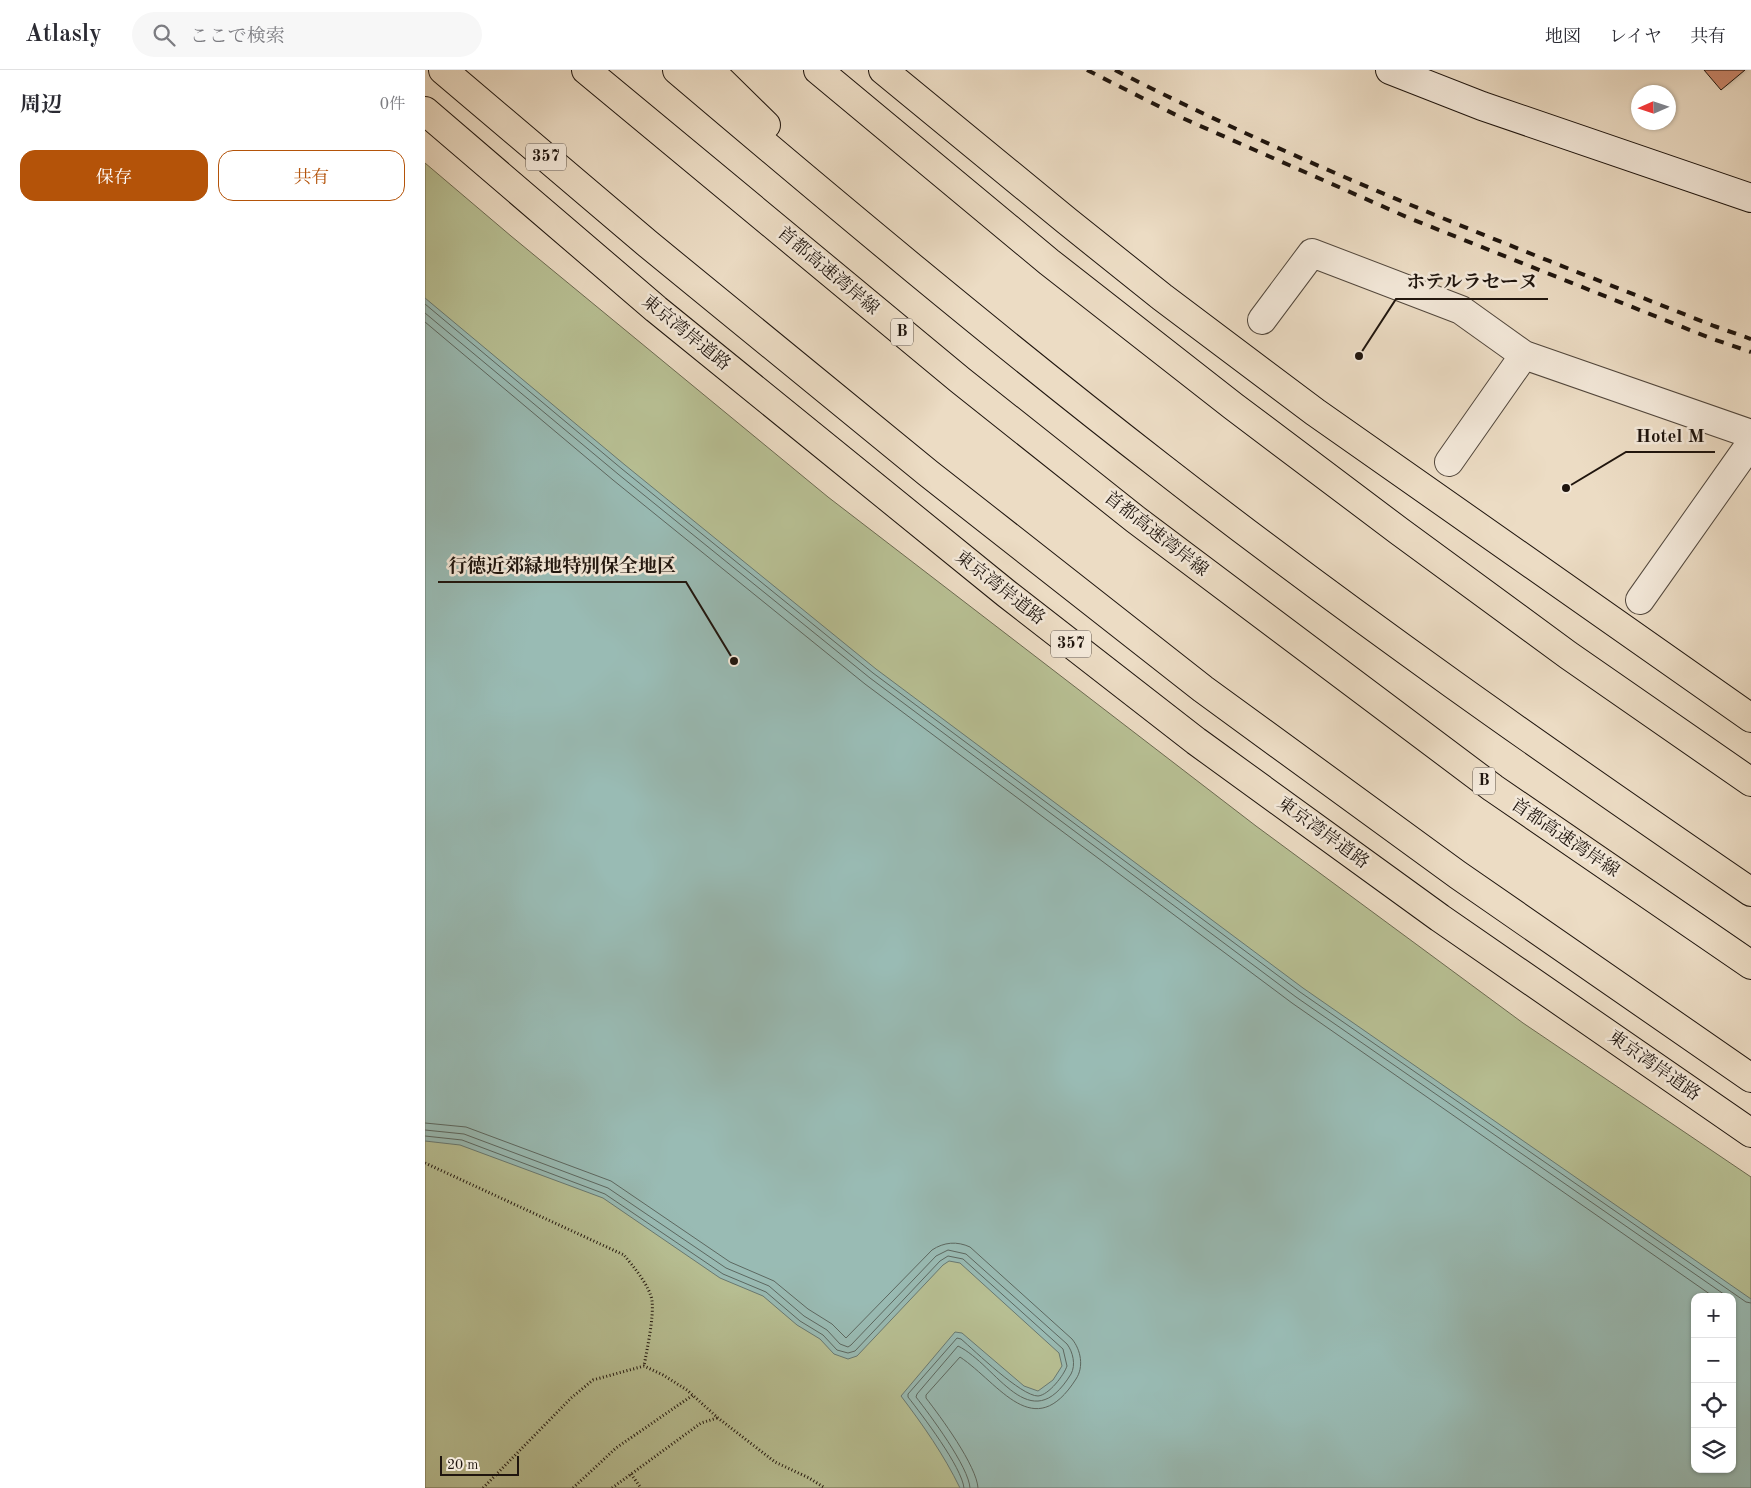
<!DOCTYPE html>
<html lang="ja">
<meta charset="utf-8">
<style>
body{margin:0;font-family:"Old Standard TT","Noto Serif JP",serif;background:#f7f7f7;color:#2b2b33}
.controls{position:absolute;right:15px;bottom:15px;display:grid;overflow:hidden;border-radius:10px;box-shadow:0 1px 4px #0004}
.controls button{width:45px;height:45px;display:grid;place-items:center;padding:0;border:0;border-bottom:1px solid #e1e1e2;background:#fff;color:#2b2b33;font:25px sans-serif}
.compass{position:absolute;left:1206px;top:15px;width:45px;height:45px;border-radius:50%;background:#fff;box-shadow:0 1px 4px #0004;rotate:267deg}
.scale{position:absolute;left:15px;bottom:12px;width:79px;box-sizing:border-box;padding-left:5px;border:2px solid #1f150e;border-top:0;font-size:14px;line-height:18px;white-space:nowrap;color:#1f150e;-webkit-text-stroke:4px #f3e8d9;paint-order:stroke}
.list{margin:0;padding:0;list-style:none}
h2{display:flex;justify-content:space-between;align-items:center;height:65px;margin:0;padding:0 20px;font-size:21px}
h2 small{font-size:16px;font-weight:400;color:#7c7c81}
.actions{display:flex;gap:10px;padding:15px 20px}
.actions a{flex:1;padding:11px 0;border:1px solid #b45309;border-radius:15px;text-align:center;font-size:18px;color:#b45309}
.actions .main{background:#b45309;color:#fff}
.icon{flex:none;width:28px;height:28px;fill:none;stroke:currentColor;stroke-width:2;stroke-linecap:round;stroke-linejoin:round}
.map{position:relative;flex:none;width:1326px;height:1418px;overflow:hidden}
header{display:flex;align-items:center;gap:30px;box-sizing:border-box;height:70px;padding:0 25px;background:#fff;border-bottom:1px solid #e1e1e2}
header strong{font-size:24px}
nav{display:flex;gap:28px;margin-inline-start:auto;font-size:18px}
.search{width:350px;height:45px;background:#f7f7f7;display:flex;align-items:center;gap:12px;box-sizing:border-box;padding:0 18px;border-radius:28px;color:#7c7c81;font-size:19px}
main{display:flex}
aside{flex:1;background:#fff}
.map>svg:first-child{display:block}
.green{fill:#b8c094;stroke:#6c6a51;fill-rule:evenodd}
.water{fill:#99bbb4;stroke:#687972;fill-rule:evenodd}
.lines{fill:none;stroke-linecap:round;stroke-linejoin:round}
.shore{stroke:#5c6861;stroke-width:1}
.building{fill:#cb886c;stroke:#1f150e;filter:url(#shadow)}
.street-casing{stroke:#52473c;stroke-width:30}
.secondary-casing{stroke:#1f150e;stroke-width:30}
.highway-casing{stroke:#1f150e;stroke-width:30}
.path{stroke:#1f150e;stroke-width:3;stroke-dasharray:1 2.5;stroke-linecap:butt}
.street{stroke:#f3e8d9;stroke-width:28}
.secondary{stroke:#f3e8d9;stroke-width:28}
.highway{stroke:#ecdcc4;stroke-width:28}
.rail{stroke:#1f150e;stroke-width:4;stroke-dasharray:9 9;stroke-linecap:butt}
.labels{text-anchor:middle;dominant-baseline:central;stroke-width:5;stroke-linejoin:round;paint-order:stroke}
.shield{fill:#f3e8d9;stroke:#5f544b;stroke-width:1}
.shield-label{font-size:16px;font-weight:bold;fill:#1f150e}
.street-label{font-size:18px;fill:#1f150e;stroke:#f3e8d9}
.leader{fill:none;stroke:#1f150e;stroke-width:2}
.callout-dot{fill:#1f150e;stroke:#f3e8d9;stroke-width:2}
.callout-label{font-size:19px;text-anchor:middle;font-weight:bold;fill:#1f150e;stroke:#f3e8d9;stroke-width:5;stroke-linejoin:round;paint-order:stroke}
</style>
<header>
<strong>Atlasly</strong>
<div class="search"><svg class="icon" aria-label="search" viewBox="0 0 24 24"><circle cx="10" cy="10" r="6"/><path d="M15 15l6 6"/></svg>ここで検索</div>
<nav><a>地図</a><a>レイヤ</a><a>共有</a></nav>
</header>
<main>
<aside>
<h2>周辺<small>0件</small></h2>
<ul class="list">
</ul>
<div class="actions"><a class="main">保存</a><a>共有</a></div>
</aside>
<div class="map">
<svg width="1326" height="1418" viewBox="0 0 1326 1418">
<defs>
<filter id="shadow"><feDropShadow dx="4.5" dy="-4.5" stdDeviation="2.5" flood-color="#0004"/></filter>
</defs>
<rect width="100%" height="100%" fill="#ecdcc4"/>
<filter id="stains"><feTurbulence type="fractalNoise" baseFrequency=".004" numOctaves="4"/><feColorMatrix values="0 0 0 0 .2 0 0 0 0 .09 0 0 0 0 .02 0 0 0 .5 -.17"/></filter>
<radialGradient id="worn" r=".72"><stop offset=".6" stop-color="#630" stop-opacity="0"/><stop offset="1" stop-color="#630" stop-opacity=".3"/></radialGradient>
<path class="green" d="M0,93L86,166L403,427L831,756L1098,953L1326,1107V1418H0ZM1270,1227H1307V1399H1270Z"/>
<path class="water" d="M0,228L200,395L451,599L878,918L1326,1229V1418H535C519,1385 498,1355 476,1326L530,1262L537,1263L599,1316L613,1321L628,1310L637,1296L634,1283L535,1193L524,1191L518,1195L432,1286L423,1289L409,1284L395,1269L372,1255L338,1226L295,1208L178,1128L35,1075L0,1071ZM1270,1227H1307V1399H1270Z"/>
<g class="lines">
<g class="shore">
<path d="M0,234L197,399L448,603L875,922L1321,1232L1326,1233"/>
<path d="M0,243L193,404L445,608L871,927L1303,1227"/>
<path d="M0,252L188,410L440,614L867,933L1289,1227"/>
<path d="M0,1053L41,1057L186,1111L305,1192L349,1211L383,1239L407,1254L421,1268L507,1180C519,1172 532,1171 545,1177L647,1269C656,1280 659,1297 651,1309C609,1375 575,1314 535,1287L501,1325V1328C515,1346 552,1396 553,1418"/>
<path d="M0,1060L39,1064L183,1118L301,1198L344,1216L379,1246L402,1260L415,1274L423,1277L426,1275L511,1186L523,1180L541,1184L642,1274C648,1282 651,1295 646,1304C605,1371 572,1295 533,1276L492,1324L491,1327C505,1345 544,1397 545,1418"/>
<path d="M0,1066L37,1070L180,1124L298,1204L341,1222L375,1251L398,1265L412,1280L423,1283L430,1281L515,1191L523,1186L538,1189L638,1279L642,1296C639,1305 624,1325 613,1326C596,1326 550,1281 536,1269L532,1268L483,1324V1327C497,1345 537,1397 539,1418"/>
</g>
</g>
<path class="building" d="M1279,0H1320L1296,20Z"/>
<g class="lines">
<g class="street-casing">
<g id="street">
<path d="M837,250L887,183L1036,240L1099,285L1326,364"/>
<path d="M1024,392L1099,285"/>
<path d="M1215,530L1326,373"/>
</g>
</g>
<g class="secondary-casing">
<path id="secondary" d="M965,0L1057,36L1326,128"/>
</g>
<g class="highway-casing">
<g id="highway">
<path d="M18,0L223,174L503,403L778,619L1033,805L1326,1008"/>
<path d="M161,0L535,310L710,449L1068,718L1326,895"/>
<path d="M252,0C411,135 571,269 736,397C927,546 1126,685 1326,822"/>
<path d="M285,0L341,55"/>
<path d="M393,0L624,192L808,336L974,461L1143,585L1326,712"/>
<path d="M458,0L642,151L737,227L890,342L1326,648"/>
<path d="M0,41L231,239L582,524L771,671L1015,848L1326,1063"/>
</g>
</g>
<g class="path">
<path d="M0,1093L199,1185C208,1196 225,1216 227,1231C229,1248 222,1279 219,1296"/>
<path d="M206,1404L216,1418"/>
<path d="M58,1418L146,1328L168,1310L219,1296L238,1305L262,1320L293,1348L350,1392L384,1408L400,1418"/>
<path d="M148,1418L191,1378L268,1325"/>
<path d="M187,1418L276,1353L292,1348"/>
</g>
<use href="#street" class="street"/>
<use href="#secondary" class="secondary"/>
<use href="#highway" class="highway"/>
<g class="rail">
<path d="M662,0L755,47L984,148L1285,268L1326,282"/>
<path d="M690,0C883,99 1087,176 1289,256L1326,269"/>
</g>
</g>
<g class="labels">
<g class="shield">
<rect x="101" y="73.5" width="40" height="27" rx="4"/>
<rect x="466" y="248.5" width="22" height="27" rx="4"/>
<rect x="626" y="560.5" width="40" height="27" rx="4"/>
<rect x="1048" y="697.5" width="22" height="27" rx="4"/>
</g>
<g class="shield-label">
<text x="121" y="87">357</text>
<text x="477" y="262">B</text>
<text x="646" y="574">357</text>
<text x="1059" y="711">B</text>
</g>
<g class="street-label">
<text transform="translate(403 201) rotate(40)">首都高速湾岸線</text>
<text transform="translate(261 263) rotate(39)">東京湾岸道路</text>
<text transform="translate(731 464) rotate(38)">首都高速湾岸線</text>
<text transform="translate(575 518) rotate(38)">東京湾岸道路</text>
<text transform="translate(898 763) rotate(36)">東京湾岸道路</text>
<text transform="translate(1140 768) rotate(34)">首都高速湾岸線</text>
<text transform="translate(1229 996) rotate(35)">東京湾岸道路</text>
</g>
</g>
<path class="leader" d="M934 286L971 229H1123M1141 418L1201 382H1290M309 591L261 512H13"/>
<g class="callout-dot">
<circle cx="934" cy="286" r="5"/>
<circle cx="1141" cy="418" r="5"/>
<circle cx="309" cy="591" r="5"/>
</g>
<g class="callout-label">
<text x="1047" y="218">ホテルラセーヌ</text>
<text x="1245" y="372">Hotel M</text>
<text x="137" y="502">行徳近郊緑地特別保全地区</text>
</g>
<rect width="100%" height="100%" filter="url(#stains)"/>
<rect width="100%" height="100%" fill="url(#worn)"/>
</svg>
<div class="controls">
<button>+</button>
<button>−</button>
<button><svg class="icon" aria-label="locate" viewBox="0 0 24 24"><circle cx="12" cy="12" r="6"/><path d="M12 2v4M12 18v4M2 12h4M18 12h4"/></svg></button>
<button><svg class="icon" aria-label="layers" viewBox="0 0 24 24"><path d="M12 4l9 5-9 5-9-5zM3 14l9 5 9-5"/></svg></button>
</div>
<svg class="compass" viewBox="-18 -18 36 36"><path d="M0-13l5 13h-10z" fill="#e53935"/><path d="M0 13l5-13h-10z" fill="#7c7c81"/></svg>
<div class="scale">20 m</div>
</div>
</main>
